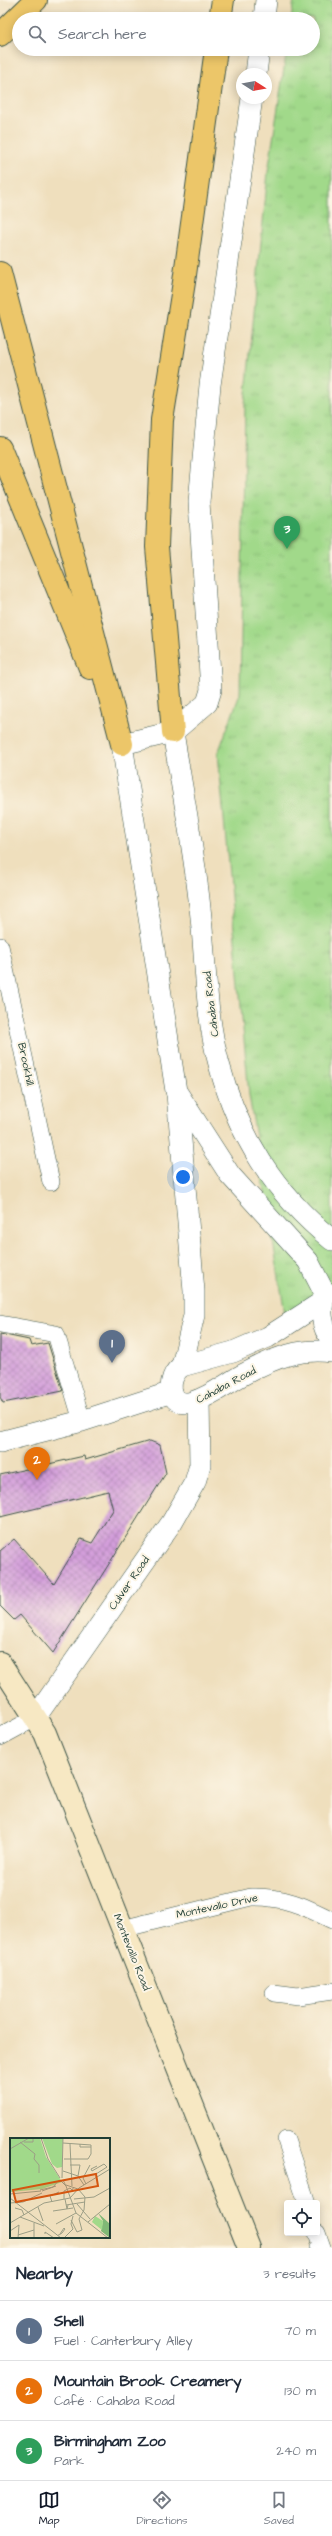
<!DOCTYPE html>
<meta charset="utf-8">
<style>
body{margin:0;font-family:"Architects Daughter",sans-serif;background:#f6f6f7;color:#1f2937}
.controls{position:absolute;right:12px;bottom:12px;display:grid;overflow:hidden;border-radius:4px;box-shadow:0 2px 10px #0003}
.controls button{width:36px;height:36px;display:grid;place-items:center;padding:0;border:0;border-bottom:1px solid #e0e1e3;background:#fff;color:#1f2937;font:20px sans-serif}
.compass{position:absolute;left:236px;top:68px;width:36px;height:36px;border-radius:50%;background:#fff;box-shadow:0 2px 10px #0003;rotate:101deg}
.you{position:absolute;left:183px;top:1177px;width:14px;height:14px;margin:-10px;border:3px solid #fff;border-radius:50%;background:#1a73e8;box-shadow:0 0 0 6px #1a73e833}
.badge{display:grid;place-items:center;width:26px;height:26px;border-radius:50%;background:#111827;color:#fff;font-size:13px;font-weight:700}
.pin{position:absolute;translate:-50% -33px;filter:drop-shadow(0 1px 2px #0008)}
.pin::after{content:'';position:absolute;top:21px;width:14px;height:12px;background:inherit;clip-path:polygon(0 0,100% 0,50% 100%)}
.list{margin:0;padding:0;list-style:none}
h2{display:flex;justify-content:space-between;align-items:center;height:52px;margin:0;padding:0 16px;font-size:17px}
h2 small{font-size:13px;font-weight:400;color:#747a83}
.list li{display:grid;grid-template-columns:26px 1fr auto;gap:12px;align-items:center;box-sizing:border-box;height:60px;padding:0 16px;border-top:1px solid #e0e1e3}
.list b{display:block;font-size:15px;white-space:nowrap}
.list p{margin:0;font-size:13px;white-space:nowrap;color:#747a83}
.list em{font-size:13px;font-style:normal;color:#747a83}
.icon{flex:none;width:22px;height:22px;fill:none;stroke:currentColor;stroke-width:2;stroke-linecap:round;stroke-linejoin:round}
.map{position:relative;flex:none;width:332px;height:2248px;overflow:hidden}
.search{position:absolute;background:#fff;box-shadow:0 2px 10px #0003;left:12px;right:12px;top:12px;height:44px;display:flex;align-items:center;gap:10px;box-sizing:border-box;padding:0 14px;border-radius:22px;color:#747a83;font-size:15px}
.sheet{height:232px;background:#fff}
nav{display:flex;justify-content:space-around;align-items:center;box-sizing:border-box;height:56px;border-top:1px solid #e0e1e3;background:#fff;font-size:11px;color:#747a83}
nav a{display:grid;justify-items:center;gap:2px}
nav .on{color:#111827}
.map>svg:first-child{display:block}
.park{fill:url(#park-tufts);stroke:#608b5f}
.building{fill:url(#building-cross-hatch)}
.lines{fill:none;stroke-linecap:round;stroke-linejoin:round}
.minor-casing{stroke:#3e5549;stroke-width:18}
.tertiary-casing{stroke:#3e5549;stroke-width:22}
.secondary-casing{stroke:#3e5549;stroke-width:24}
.trunk-casing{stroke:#3e5549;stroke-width:24}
.minor{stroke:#fff;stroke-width:17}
.tertiary{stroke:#fff;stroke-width:21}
.secondary{stroke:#f7e8c3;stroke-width:22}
.trunk{stroke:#ecc669;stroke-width:22}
.labels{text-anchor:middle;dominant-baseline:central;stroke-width:4;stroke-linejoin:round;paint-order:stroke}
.street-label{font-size:11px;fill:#1f3d34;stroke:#fcf5e5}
.inset-road{fill:none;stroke:#9c9e86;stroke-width:1}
.view{fill:#d45610;fill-opacity:0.15;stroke:#d45610;stroke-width:2}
.inset-edge{fill:none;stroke:#1f3d34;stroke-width:2}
</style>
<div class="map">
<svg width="332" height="2248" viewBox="0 0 332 2248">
<defs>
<pattern id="park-tufts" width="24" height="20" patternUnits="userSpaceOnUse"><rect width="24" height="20" fill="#a1d98a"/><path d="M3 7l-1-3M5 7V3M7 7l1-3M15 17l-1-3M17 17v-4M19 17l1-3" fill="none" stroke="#8abb78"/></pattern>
<pattern id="building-cross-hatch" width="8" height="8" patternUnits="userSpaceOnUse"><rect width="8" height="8" fill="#d39eda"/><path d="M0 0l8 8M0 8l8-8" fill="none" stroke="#ab82b2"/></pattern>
</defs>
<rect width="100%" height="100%" fill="#fcf5e5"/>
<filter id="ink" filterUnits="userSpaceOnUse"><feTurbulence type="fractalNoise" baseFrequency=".025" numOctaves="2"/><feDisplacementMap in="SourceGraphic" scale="8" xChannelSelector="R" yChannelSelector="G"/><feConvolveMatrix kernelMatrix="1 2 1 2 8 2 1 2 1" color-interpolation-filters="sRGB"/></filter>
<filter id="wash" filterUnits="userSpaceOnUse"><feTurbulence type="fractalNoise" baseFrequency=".012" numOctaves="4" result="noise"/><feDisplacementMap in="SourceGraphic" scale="16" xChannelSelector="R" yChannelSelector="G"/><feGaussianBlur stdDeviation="0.9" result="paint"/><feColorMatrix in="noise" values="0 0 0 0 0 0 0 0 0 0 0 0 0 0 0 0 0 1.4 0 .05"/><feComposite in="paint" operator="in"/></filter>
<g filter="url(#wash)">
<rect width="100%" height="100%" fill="#efdfbd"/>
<path class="park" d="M294,0H332V1295L285,1314L249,1095L218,753L240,694L245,404L268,172L287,49H313V19H291Z"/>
<g id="blocks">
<g class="building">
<path d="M0,1334L29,1340L31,1346L48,1343L63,1391L3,1403L0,1397Z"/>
<path d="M150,1441L160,1445L166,1473L53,1653L20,1615L14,1620L0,1606V1551L14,1539L54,1584L81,1539L92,1543L113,1510L108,1491L0,1517V1475L84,1456L85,1460Z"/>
</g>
</g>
</g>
<g filter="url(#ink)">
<use href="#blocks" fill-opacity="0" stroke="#3e5549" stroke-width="1"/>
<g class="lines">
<g class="minor-casing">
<g id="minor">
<path d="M0,946L51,1182"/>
<path d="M0,1324L56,1334L82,1421"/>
<path d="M0,1737L35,1718"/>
<path d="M122,1929L251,1897C283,1896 304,1906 332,1920"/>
<path d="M274,1993L298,1996L332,1991"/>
<path d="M286,2140L307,2203"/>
<path d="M317,2233L322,2247L318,2248"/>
</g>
</g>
<g class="tertiary-casing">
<g id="tertiary">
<path d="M264,19L266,0"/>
<path d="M256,74L259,49"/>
<path d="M252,98L210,385L199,502L211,690L207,703L173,732L122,744L176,1091L230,1175L308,1261L325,1294"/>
<path d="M173,732C182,790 194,849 200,908C206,959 205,1014 219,1064C238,1136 274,1193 332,1240"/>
<path d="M177,1094L194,1291V1315L182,1366"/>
<path d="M326,1292C319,1307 321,1328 332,1340"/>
<path d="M322,1302L268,1337L233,1352L182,1366C165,1377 168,1409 192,1402C213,1396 229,1381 248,1372C276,1357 301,1348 332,1352"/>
<path d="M0,1442L82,1421L172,1392"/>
<path d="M35,1718L172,1522L195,1482L200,1465L199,1400"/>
</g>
</g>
<g class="secondary-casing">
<path id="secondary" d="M0,1663L45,1733L249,2248"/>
</g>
<g class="trunk-casing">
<g id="trunk">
<path d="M220,19L223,0"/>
<path d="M0,35L36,0"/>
<path d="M0,273L122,744"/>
<path d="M0,448L90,668"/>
<path d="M173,732L157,547L162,420L184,282L216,49"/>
</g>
</g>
<use href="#minor" class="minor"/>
<use href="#tertiary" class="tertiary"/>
<use href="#secondary" class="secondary"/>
<use href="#trunk" class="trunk"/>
</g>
</g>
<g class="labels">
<g class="street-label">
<text transform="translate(211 1004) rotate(-97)">Cahaba Road</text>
<text transform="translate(26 1064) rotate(78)">Brookhill</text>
<text transform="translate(226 1385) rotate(-28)">Cahaba Road</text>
<text transform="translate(129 1583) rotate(-55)">Culver Road</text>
<text transform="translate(217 1906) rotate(-12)">Montevallo Drive</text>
<text transform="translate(132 1952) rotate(68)">Montevallo Road</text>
</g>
</g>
<g transform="translate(10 2138)">
<rect width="100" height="100" fill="#efdfbd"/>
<path d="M88,75L100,86V100L91,93L93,83Z" fill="#80b976"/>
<path d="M0,0H30L36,19L52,44L32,51L0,54ZM85,78L93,83L92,92L82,84Z" fill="#a1d98a"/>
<path d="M32,0H53L52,29L47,30L42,26Z" fill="#a1d98a"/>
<path class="inset-road" d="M31,0L38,21L50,40M10,4L25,16M14,4H23V0M53,5L81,7V16L78,21H54M60,6L62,48M70,6V9H81M0,11L19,0M25,16L24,21L29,27V35M60,27H70L68,38L74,47M53,33L68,38M86,36L97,29L94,26L82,33L81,31L87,28M52,40L53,0M51,43L56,48L53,42M76,46L73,40L80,27M56,47L68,51L75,59L74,72L69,81L72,92L67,94L61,82M56,48L66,75L98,100M30,52L43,49L49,42M32,53L46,48M0,56L31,53M0,60L51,100M54,61V53L60,50L62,52L64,49M55,61L57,71L58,67M64,61L84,59L100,50M42,64L40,58L49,54M0,65L13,64L32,55M67,66L80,81M56,67L75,64M28,69L33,83M5,70L12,72L14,77M43,73L63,70M10,79L34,88M78,84L100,66M0,85L34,65L60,60L69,50L100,31M46,86L66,75M0,93L9,87L8,100M35,96V94L44,100M8,97L24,92M48,97H49L52,95L55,91L54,90L50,96M55,99L63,91L61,86L63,78M24,100V85"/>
<path class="view" d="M86,36L88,48L6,64L3,52Z"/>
<rect width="100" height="100" class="inset-edge"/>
</g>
</svg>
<div class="controls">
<button><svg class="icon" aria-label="locate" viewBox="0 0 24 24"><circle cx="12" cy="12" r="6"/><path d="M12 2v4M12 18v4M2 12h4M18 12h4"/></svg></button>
</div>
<svg class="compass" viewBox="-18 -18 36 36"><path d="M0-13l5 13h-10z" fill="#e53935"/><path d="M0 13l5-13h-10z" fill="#747a83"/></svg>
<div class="you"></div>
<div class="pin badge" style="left:112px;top:1363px;background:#5c6f8a">1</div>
<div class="pin badge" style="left:37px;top:1480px;background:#e8710a">2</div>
<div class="pin badge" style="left:287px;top:549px;background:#2e9e5b">3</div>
<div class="search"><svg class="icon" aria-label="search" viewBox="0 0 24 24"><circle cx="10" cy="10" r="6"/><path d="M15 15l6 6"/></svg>Search here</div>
</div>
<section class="sheet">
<h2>Nearby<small>3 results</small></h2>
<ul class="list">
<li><span class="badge" style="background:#5c6f8a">1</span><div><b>Shell</b><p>Fuel · Canterbury Alley</p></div><em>70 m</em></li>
<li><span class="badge" style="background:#e8710a">2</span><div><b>Mountain Brook Creamery</b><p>Café · Cahaba Road</p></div><em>130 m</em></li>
<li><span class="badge" style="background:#2e9e5b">3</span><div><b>Birmingham Zoo</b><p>Park</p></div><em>240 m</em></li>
</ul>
</section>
<nav>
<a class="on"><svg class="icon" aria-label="map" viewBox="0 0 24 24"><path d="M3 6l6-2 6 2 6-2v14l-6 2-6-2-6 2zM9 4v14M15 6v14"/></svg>Map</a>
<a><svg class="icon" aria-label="directions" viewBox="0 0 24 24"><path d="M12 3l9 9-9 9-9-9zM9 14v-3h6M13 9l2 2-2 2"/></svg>Directions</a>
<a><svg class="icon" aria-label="saved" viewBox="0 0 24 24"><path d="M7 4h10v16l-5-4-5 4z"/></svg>Saved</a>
</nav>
